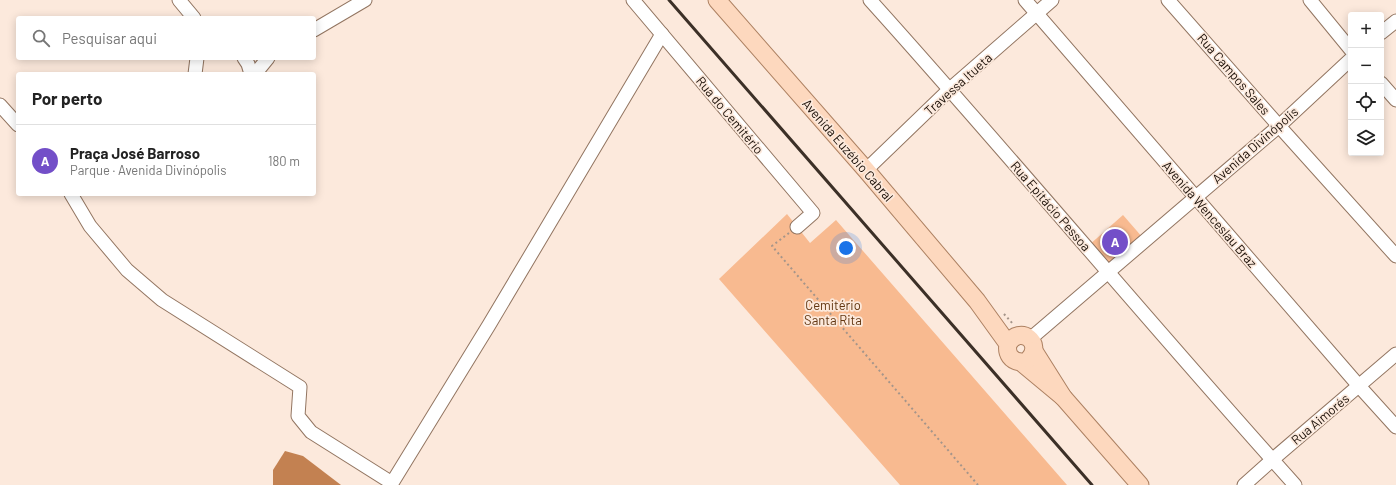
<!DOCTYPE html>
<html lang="pt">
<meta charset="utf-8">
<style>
body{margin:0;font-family:Barlow,sans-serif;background:#f2f2f2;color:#222}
.controls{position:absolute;right:12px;top:12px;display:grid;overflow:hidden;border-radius:4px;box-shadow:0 2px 10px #0003}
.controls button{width:36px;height:36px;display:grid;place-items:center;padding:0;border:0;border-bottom:1px solid #e0e0e0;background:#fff;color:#222;font:20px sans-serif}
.you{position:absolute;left:846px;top:248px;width:14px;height:14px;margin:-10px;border:3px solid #fff;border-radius:50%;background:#1a73e8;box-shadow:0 0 0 6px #1a73e833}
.badge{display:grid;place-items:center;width:26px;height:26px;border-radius:50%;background:#734fc8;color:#fff;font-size:13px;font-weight:700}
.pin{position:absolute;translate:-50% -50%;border:2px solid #fff;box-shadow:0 1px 4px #0006}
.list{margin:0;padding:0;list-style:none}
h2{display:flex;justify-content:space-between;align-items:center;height:52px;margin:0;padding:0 16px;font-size:17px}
h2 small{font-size:13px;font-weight:400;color:#767676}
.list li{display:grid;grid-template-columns:26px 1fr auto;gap:12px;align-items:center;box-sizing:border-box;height:72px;padding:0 16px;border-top:1px solid #e0e0e0}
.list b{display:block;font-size:15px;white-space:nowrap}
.list p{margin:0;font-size:13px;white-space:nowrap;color:#767676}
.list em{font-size:13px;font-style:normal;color:#767676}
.icon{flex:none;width:22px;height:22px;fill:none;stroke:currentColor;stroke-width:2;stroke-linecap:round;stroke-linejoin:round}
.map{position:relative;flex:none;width:1396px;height:485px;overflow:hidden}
.search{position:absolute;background:#fff;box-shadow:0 2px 10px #0003;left:16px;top:16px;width:300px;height:44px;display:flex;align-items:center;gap:10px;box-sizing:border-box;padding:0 14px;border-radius:4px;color:#767676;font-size:15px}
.panel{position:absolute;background:#fff;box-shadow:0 2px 10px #0003;left:16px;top:72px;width:300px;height:124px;border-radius:4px}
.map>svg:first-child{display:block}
.green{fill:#f8ba90}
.water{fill:#c38151}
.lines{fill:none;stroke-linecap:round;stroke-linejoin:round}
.minor-casing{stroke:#927561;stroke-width:15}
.major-casing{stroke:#ad8162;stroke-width:19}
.path{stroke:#a5958a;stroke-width:2;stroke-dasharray:2 3;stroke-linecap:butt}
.minor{stroke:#fff;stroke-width:13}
.major{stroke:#fdd8be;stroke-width:17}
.rail{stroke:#3c3027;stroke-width:3}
.labels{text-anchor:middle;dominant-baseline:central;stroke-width:3.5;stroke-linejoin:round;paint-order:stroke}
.street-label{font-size:13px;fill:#1b1008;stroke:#fce9dc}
.park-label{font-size:13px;fill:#623611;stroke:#fce9dc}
</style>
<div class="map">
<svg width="1396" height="485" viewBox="0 0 1396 485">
<rect width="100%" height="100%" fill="#fce9dc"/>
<g class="green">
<path d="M787,214L810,243L836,220L1067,485H900L719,279Z"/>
<path d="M1123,215L1143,238L1108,268L1088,246Z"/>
</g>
<path class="water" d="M285,451L303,456L341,485H273V470Z"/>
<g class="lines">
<g class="minor-casing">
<g id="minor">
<path d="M179,0L194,18"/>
<path d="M633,0L813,213L797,227"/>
<path d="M870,0C1014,160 1151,325 1295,485"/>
<path d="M1025,0L1359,386L1396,427"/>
<path d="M1168,0L1279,126L1396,256"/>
<path d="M1310,0L1351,50"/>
<path d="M314,30L365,0"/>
<path d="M1381,33L1396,21"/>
<path d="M244,58L248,64L251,74"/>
<path d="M195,74L197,58"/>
<path d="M255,74L268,58"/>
<path d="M1381,83L1396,100"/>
<path d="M0,105L18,125"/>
<path d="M866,170L950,89L1052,0"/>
<path d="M71,194L90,226L127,270L162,300L300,387L298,416L311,432L392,483L489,325L662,34"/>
<path d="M1030,339L1279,126L1351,59"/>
<path d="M1244,485L1272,460L1396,354"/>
</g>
</g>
<g class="major-casing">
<g id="major">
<path d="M717,0L866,170L977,301L1008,344C1006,354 1011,361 1021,362L1063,397"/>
<path d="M1008,344C1020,324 1044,343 1029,359"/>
<path d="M1034,351L1063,397L1140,485"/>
</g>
</g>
<g class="path">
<path d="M789,233L772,246L978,485"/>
<path d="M1004,314L1013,324"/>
</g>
<use href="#minor" class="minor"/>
<use href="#major" class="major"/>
<path class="rail" d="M669,0L1092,485"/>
</g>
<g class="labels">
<g class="street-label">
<text transform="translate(1234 74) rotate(49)">Rua Campos Sales</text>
<text transform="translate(958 84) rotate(-42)">Travessa Itueta</text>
<text transform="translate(730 115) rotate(50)">Rua do Cemitério</text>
<text transform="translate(1255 145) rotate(-41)">Avenida Divinópolis</text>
<text transform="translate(848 150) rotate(49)">Avenida Euzébio Cabral</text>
<text transform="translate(1051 206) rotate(49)">Rua Epitácio Pessoa</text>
<text transform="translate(1210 214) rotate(49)">Avenida Wenceslau Braz</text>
<text transform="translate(1320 419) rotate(-40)">Rua Aimorés</text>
</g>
<g class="park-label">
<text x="833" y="305">Cemitério<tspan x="833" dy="15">Santa Rita</tspan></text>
</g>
</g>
</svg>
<div class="controls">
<button>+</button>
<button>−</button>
<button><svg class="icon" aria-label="locate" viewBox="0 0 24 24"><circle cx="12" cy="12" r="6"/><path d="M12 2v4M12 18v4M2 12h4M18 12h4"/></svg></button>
<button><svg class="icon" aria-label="layers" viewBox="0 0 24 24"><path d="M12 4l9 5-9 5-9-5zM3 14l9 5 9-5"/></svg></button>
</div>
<div class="you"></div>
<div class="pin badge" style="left:1115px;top:242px">A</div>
<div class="search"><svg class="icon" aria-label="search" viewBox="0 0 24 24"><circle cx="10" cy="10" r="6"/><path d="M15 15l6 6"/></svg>Pesquisar aqui</div>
<section class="panel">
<h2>Por perto<small></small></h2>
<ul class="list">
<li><span class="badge">A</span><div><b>Praça José Barroso</b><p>Parque · Avenida Divinópolis</p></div><em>180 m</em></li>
</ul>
</section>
</div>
